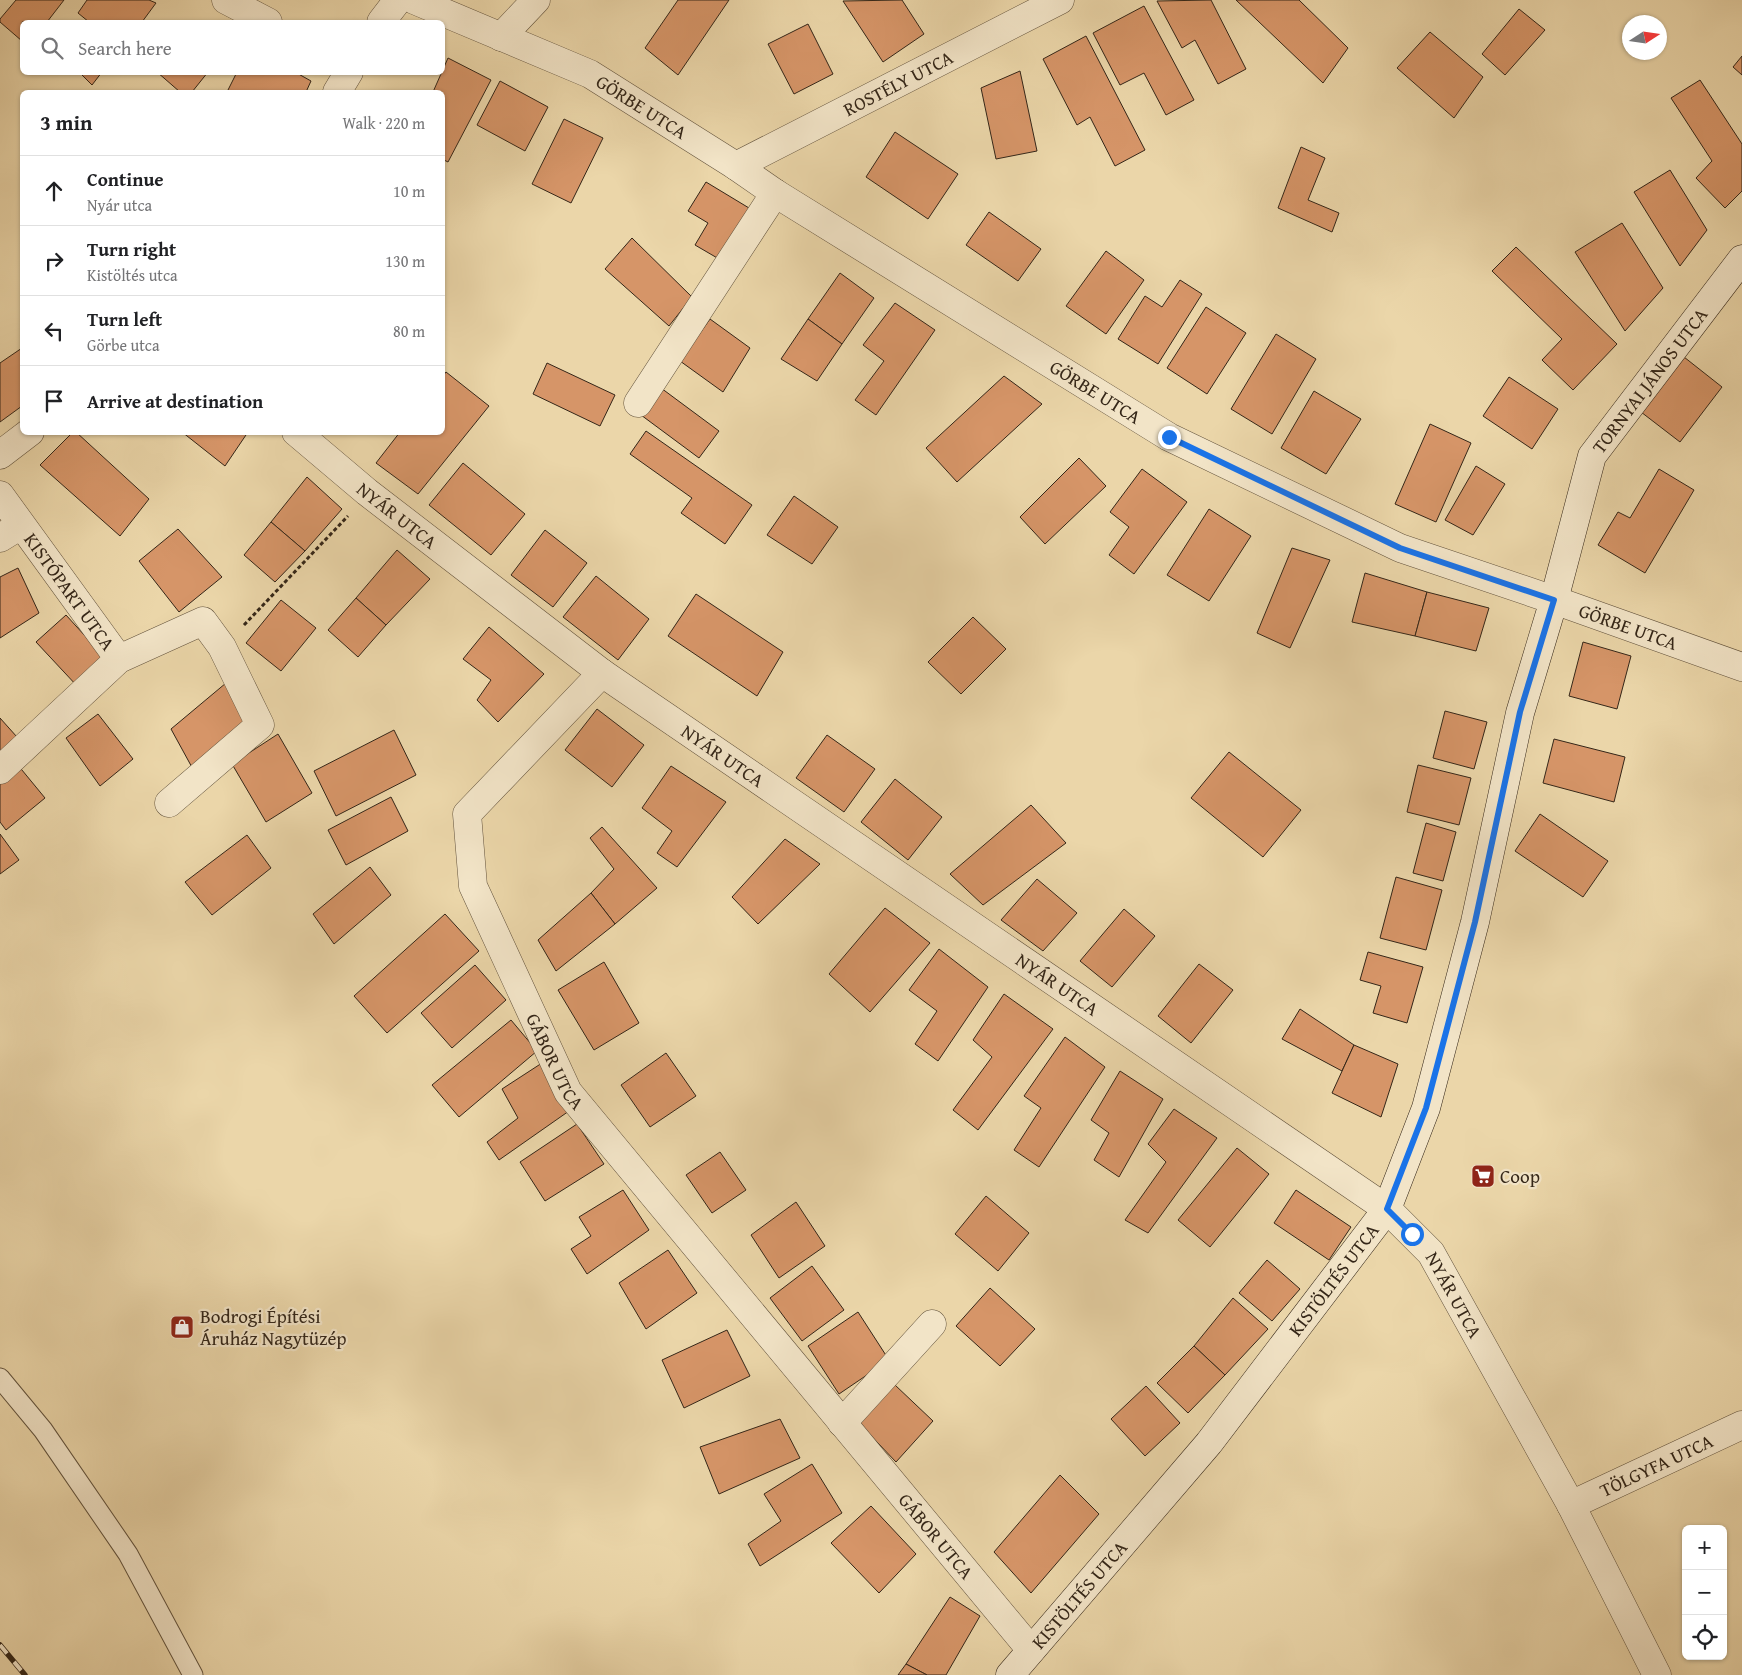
<!DOCTYPE html>
<meta charset="utf-8">
<style>
body{margin:0;font-family:"Gentium Book Plus",serif;background:#f6f6f6;color:#202124}
.controls{position:absolute;right:15px;bottom:15px;display:grid;overflow:hidden;border-radius:8px;box-shadow:0 1px 4px #0004}
.controls button{width:45px;height:45px;display:grid;place-items:center;padding:0;border:0;border-bottom:1px solid #e0e0e0;background:#fff;color:#202124;font:25px sans-serif}
.compass{position:absolute;left:1622px;top:15px;width:45px;height:45px;border-radius:50%;background:#fff;box-shadow:0 1px 4px #0004;rotate:78deg}
.stop{position:absolute;width:15px;height:15px;margin:-11px;border:4px solid #1a73e8;border-radius:50%;background:#fff}
.stop.end{background:#1a73e8;border-color:#fff;box-shadow:0 1px 5px #0008}
.list{margin:0;padding:0;list-style:none}
h2{display:flex;justify-content:space-between;align-items:center;height:65px;margin:0;padding:0 20px;font-size:21px}
h2 small{font-size:16px;font-weight:400;color:#757577}
.list li{display:grid;grid-template-columns:32px 1fr auto;gap:15px;align-items:center;box-sizing:border-box;height:70px;padding:0 20px;border-top:1px solid #e0e0e0}
.list b{display:block;font-size:19px;white-space:nowrap}
.list p{margin:0;font-size:16px;white-space:nowrap;color:#757577}
.list em{font-size:16px;font-style:normal;color:#757577}
.icon{flex:none;width:28px;height:28px;fill:none;stroke:currentColor;stroke-width:2;stroke-linecap:round;stroke-linejoin:round}
.map{position:relative;flex:none;width:1742px;height:1675px;overflow:hidden}
.search{position:absolute;background:#fff;box-shadow:0 1px 4px #0004;left:20px;top:20px;width:425px;height:55px;display:flex;align-items:center;gap:12px;box-sizing:border-box;padding:0 18px;border-radius:8px;color:#757577;font-size:19px}
.panel{position:absolute;background:#fff;box-shadow:0 1px 4px #0004;left:20px;top:90px;width:425px;height:345px;border-radius:8px}
.map>svg:first-child{display:block}
.building{fill:#d69568;stroke:#342618}
.lines{fill:none;stroke-linecap:round;stroke-linejoin:round}
.lane-casing{stroke:#62523c;stroke-width:21}
.street-casing{stroke:#62523c;stroke-width:29}
.secondary-casing{stroke:#342618;stroke-width:29}
.path{stroke:#342618;stroke-width:3;stroke-dasharray:4 2.5;stroke-linecap:butt}
.lane{stroke:#f2e4c7;stroke-width:19}
.street{stroke:#f2e4c7;stroke-width:28}
.secondary{stroke:#f2e4c7;stroke-width:28}
.rail-casing{stroke:#342618;stroke-width:5.5}
.rail{stroke:#f2e4c7;stroke-width:4;stroke-dasharray:11;stroke-linecap:butt}
.route{stroke:#1a73e8;stroke-width:6}
.labels{text-anchor:middle;dominant-baseline:central;stroke-width:4.5;stroke-linejoin:round;paint-order:stroke}
.street-label{font-size:19px;fill:#342618;stroke:#f2e4c7}
.poi-label{font-size:19px;fill:#342618;stroke:#f2e4c7;text-anchor:start}
</style>
<div class="map">
<svg width="1742" height="1675" viewBox="0 0 1742 1675">
<rect width="100%" height="100%" fill="#ebd6a9"/>
<filter id="stains"><feTurbulence type="fractalNoise" baseFrequency=".004" numOctaves="4"/><feColorMatrix values="0 0 0 0 .2 0 0 0 0 .09 0 0 0 0 .02 0 0 0 .5 -.17"/></filter>
<radialGradient id="worn" r=".72"><stop offset=".6" stop-color="#630" stop-opacity="0"/><stop offset="1" stop-color="#630" stop-opacity=".3"/></radialGradient>
<g class="building">
<path d="M16,0H64L47,22H22V41L0,22V19Z"/>
<path d="M87,0H149L156,3L142,22H89L78,13Z"/>
<path d="M678,0H729L678,75L645,48Z"/>
<path d="M902,0L924,34L883,62L843,1Z"/>
<path d="M1211,0L1246,69L1218,84L1195,40L1182,48L1157,1Z"/>
<path d="M1236,0H1299L1348,48L1323,83Z"/>
<path d="M1144,6L1194,100L1166,115L1144,73L1120,85L1093,33Z"/>
<path d="M1519,9L1545,30L1505,75L1482,54Z"/>
<path d="M808,24L833,74L794,94L768,44Z"/>
<path d="M1430,32L1483,77L1454,118L1397,68Z"/>
<path d="M1086,36L1145,150L1115,166L1090,117L1077,125L1043,59Z"/>
<path d="M1742,56V75L1733,67Z"/>
<path d="M448,58L491,80L448,162L442,159V92H433Z"/>
<path d="M1020,71L1037,151L996,159L981,88Z"/>
<path d="M79,72H102L92,85Z"/>
<path d="M157,72H208L192,92H180Z"/>
<path d="M237,72H295L311,81L306,92H227Z"/>
<path d="M1700,80L1742,144V191L1725,208L1696,178L1712,161L1671,98Z"/>
<path d="M500,81L548,107L525,151L477,125Z"/>
<path d="M564,119L603,138L571,203L532,184Z"/>
<path d="M895,132L958,174L928,219L866,177Z"/>
<path d="M1301,147L1325,158L1308,200L1339,213L1332,232L1278,208Z"/>
<path d="M1670,170L1707,230L1680,266L1634,192Z"/>
<path d="M706,182L749,208L719,259L695,245L708,223L688,211Z"/>
<path d="M989,212L1041,249L1018,281L966,245Z"/>
<path d="M1622,223L1663,288L1625,331L1575,252Z"/>
<path d="M632,238L692,297L669,326L605,269Z"/>
<path d="M1516,247L1617,344L1573,390L1542,360L1562,339L1492,271Z"/>
<path d="M1106,251L1144,280L1106,334L1066,306Z"/>
<path d="M840,273L874,298L842,344L808,319Z"/>
<path d="M1180,280L1202,294L1158,364L1118,339L1145,296L1162,307Z"/>
<path d="M895,303L935,330L876,415L855,400L884,361L863,345Z"/>
<path d="M1206,307L1246,333L1207,394L1167,368Z"/>
<path d="M710,319L750,348L723,392L680,361Z"/>
<path d="M808,319L842,344L817,381L781,359Z"/>
<path d="M1276,334L1316,359L1272,434L1231,409Z"/>
<path d="M22,348V406L0,422V363Z"/>
<path d="M1684,357L1722,387L1680,442L1641,412Z"/>
<path d="M547,363L615,395L600,426L533,394Z"/>
<path d="M446,372L489,406L418,494L376,463L400,432H442V377Z"/>
<path d="M1004,376L1042,404L957,482L926,448Z"/>
<path d="M1509,377L1558,409L1532,449L1483,416Z"/>
<path d="M661,388L719,431L699,458L641,415Z"/>
<path d="M1314,391L1361,419L1326,474L1281,448Z"/>
<path d="M1430,424L1471,443L1436,522L1395,504Z"/>
<path d="M646,431L752,505L725,544L681,513L692,498L630,454Z"/>
<path d="M73,432H76L149,499L120,536L40,465Z"/>
<path d="M182,432H248L225,466Z"/>
<path d="M1079,458L1106,486L1045,544L1020,517Z"/>
<path d="M463,463L525,514L491,555L429,505Z"/>
<path d="M1476,466L1505,484L1473,535L1445,520Z"/>
<path d="M1142,469L1187,502L1134,574L1109,555L1129,527L1110,512Z"/>
<path d="M1659,469L1694,490L1645,573L1598,545L1618,512L1630,518Z"/>
<path d="M307,477L342,509L305,551L271,522Z"/>
<path d="M794,496L838,527L812,564L767,535Z"/>
<path d="M1209,509L1251,536L1209,601L1167,575Z"/>
<path d="M271,522L305,551L275,582L244,555Z"/>
<path d="M178,529L222,577L179,612L139,561Z"/>
<path d="M545,530L587,563L553,607L511,575Z"/>
<path d="M1292,548L1330,560L1290,648L1257,633Z"/>
<path d="M397,550L430,579L386,625L356,598Z"/>
<path d="M18,568L39,613L0,638V577Z"/>
<path d="M1365,573L1427,592L1415,636L1352,622Z"/>
<path d="M596,576L649,619L618,660L563,617Z"/>
<path d="M1427,592L1489,608L1476,651L1415,636Z"/>
<path d="M696,594L783,652L757,696L668,636Z"/>
<path d="M356,598L386,625L358,657L328,630Z"/>
<path d="M281,600L316,628L281,671L246,643Z"/>
<path d="M66,615L106,659L78,687L36,642Z"/>
<path d="M973,617L1006,649L961,694L928,662Z"/>
<path d="M489,627L544,674L498,722L477,700L491,680L463,659Z"/>
<path d="M1583,642L1631,656L1617,709L1569,696Z"/>
<path d="M226,683L250,723L194,771L171,729Z"/>
<path d="M597,709L644,745L612,787L565,750Z"/>
<path d="M1445,711L1487,722L1474,769L1433,758Z"/>
<path d="M98,714L133,759L100,786L66,738Z"/>
<path d="M0,718L17,737L0,754Z"/>
<path d="M394,730L416,775L336,816L314,771Z"/>
<path d="M278,734L312,793L266,822L232,764Z"/>
<path d="M827,735L875,769L844,812L796,778Z"/>
<path d="M1554,739L1625,757L1614,802L1543,783Z"/>
<path d="M1229,752L1301,810L1263,857L1191,798Z"/>
<path d="M17,764L45,798L6,830L0,822V778Z"/>
<path d="M1418,765L1471,778L1459,825L1407,812Z"/>
<path d="M671,766L726,802L677,867L657,853L672,831L642,808Z"/>
<path d="M895,779L942,817L908,860L861,822Z"/>
<path d="M391,797L408,831L346,865L328,830Z"/>
<path d="M1031,805L1066,843L983,905L950,874Z"/>
<path d="M1540,814L1608,861L1583,897L1515,851Z"/>
<path d="M1426,823L1456,832L1443,881L1413,873Z"/>
<path d="M602,827L657,888L615,924L591,893L614,869L590,838Z"/>
<path d="M0,834L19,860L0,874Z"/>
<path d="M247,835L271,868L212,915L185,882Z"/>
<path d="M785,839L820,864L758,924L732,897Z"/>
<path d="M370,867L391,895L334,944L313,914Z"/>
<path d="M1396,877L1442,890L1426,950L1380,938Z"/>
<path d="M1037,879L1077,913L1043,951L1001,920Z"/>
<path d="M591,893L615,924L556,971L538,940Z"/>
<path d="M885,908L930,943L870,1012L829,974Z"/>
<path d="M1124,909L1155,936L1112,987L1080,961Z"/>
<path d="M445,914L479,951L387,1033L354,996Z"/>
<path d="M939,949L988,987L938,1061L915,1044L937,1011L909,990Z"/>
<path d="M1368,952L1423,967L1407,1023L1373,1013L1381,986L1360,980Z"/>
<path d="M604,962L639,1023L594,1050L558,990Z"/>
<path d="M1199,964L1233,990L1191,1043L1158,1016Z"/>
<path d="M475,965L506,1000L452,1048L421,1013Z"/>
<path d="M1004,994L1053,1029L978,1130L953,1110L992,1057L973,1040Z"/>
<path d="M1300,1009L1354,1045L1342,1071L1282,1039Z"/>
<path d="M511,1020L537,1051L459,1117L432,1085Z"/>
<path d="M1065,1037L1105,1067L1039,1167L1014,1150L1041,1108L1024,1096Z"/>
<path d="M1354,1045L1398,1064L1381,1117L1332,1093Z"/>
<path d="M666,1053L696,1096L650,1127L621,1085Z"/>
<path d="M542,1063L569,1111L499,1160L487,1142L518,1118L502,1089Z"/>
<path d="M1120,1071L1163,1099L1119,1177L1094,1160L1109,1133L1091,1120Z"/>
<path d="M1174,1109L1217,1138L1148,1233L1125,1220L1166,1162L1148,1144Z"/>
<path d="M577,1124L604,1164L545,1201L520,1162Z"/>
<path d="M1237,1148L1269,1174L1210,1247L1178,1220Z"/>
<path d="M720,1152L746,1190L712,1213L686,1175Z"/>
<path d="M623,1190L649,1230L587,1274L571,1249L591,1236L579,1217Z"/>
<path d="M1296,1190L1351,1227L1329,1260L1274,1223Z"/>
<path d="M986,1196L1029,1233L998,1271L955,1234Z"/>
<path d="M796,1202L825,1246L779,1278L751,1235Z"/>
<path d="M668,1250L697,1293L646,1329L619,1283Z"/>
<path d="M1267,1260L1300,1289L1272,1321L1239,1293Z"/>
<path d="M812,1266L844,1310L802,1341L770,1298Z"/>
<path d="M990,1288L1035,1329L1000,1366L956,1326Z"/>
<path d="M1233,1298L1268,1329L1225,1375L1194,1346Z"/>
<path d="M858,1312L889,1360L839,1394L808,1346Z"/>
<path d="M727,1330L750,1376L684,1408L662,1360Z"/>
<path d="M1194,1346L1225,1375L1188,1413L1157,1383Z"/>
<path d="M895,1385L933,1421L896,1462L858,1422Z"/>
<path d="M1146,1386L1180,1423L1145,1456L1111,1419Z"/>
<path d="M780,1419L800,1458L719,1494L700,1447Z"/>
<path d="M812,1464L842,1513L760,1566L748,1544L781,1521L764,1494Z"/>
<path d="M1060,1475L1099,1514L1031,1593L994,1552Z"/>
<path d="M871,1506L916,1554L879,1593L831,1543Z"/>
<path d="M950,1597L980,1616L946,1675H927L906,1664Z"/>
<path d="M906,1664L927,1675H898Z"/>
</g>
<g class="lines">
<g class="lane-casing">
<path id="lane" d="M0,1378L43,1430L128,1554L193,1675"/>
</g>
<g class="street-casing">
<g id="street">
<path d="M226,0L268,22"/>
<path id="s1" d="M414,0L590,74L736,166L775,193L1169,437L1400,548L1554,600L1742,667"/>
<path d="M381,22L398,0"/>
<path d="M501,37L536,0"/>
<path d="M337,92L349,72"/>
<path id="s2" d="M736,166L1060,0"/>
<path d="M638,403L775,193"/>
<path id="s3" d="M296,432L367,492L602,673L1387,1209L1431,1253L1571,1505L1657,1675"/>
<path d="M0,455L30,432"/>
<path id="s4" d="M0,495L119,659"/>
<path d="M0,538L21,525"/>
<path id="s5" d="M602,673L467,814L473,886L568,1092L1031,1650"/>
<path d="M0,770L119,659L203,621L222,647L260,725L169,803"/>
<path d="M842,1423L932,1324"/>
<path id="s6" d="M1571,1505L1742,1425"/>
</g>
</g>
<g class="secondary-casing">
<g id="secondary">
<path id="s7" d="M1010,1675L1209,1443L1387,1209L1426,1108L1475,922L1520,713L1554,600L1592,456L1742,259"/>
</g>
</g>
<path class="path" d="M244,625L348,516"/>
<use href="#lane" class="lane"/>
<use href="#street" class="street"/>
<use href="#secondary" class="secondary"/>
<g class="rail-casing">
<path id="rail" d="M0,1645L25,1675"/>
</g>
<use href="#rail" class="rail"/>
</g>
<g class="lines">
<path class="route" d="M1169,437L1400,548L1554,600L1520,712L1475,922L1426,1108L1387,1209L1412,1234"/>
</g>
<defs>
<g id="supermarket-square" transform="scale(1.25)"><rect x="-9" y="-9" width="18" height="18" rx="4" fill="#8f2418" stroke="#f2e4c7"/><path d="M-6-5.5h2.5l.6 2H6L4.5 2H-2.5L-4.4-4H-6ZM-1.5 3.2a1.3 1.3 0 1 0 .1 0ZM3 3.2a1.3 1.3 0 1 0 .1 0Z" fill="#fff"/></g>
<g id="shop-square" transform="scale(1.25)"><rect x="-9" y="-9" width="18" height="18" rx="4" fill="#8f2418" stroke="#f2e4c7"/><path d="M-5-2.5h2.3a2.7 3.5 0 0 1 5.4 0H5L5.5 6h-11ZM-1.5-2.5h3a1.5 2.3 0 0 0-3 0Z" fill="#fff"/></g>
</defs>
<g fill-rule="evenodd">
<use href="#supermarket-square" x="1483" y="1176"/>
<use href="#shop-square" x="182" y="1327"/>
</g>
<g class="labels">
<g class="street-label">
<text stroke="none"><textPath href="#s2" startOffset="182">ROSTÉLY UTCA</textPath></text>
<text stroke="none"><textPath href="#s1" startOffset="252">GÖRBE UTCA</textPath></text>
<text stroke="none"><textPath href="#s7" startOffset="1476">TORNYAI JÁNOS UTCA</textPath></text>
<text stroke="none"><textPath href="#s1" startOffset="788">GÖRBE UTCA</textPath></text>
<text stroke="none"><textPath href="#s3" startOffset="131">NYÁR UTCA</textPath></text>
<text stroke="none"><textPath href="#s4" startOffset="119">KISTÓPART UTCA</textPath></text>
<text stroke="none"><textPath href="#s1" startOffset="1372">GÖRBE UTCA</textPath></text>
<text stroke="none"><textPath href="#s3" startOffset="536">NYÁR UTCA</textPath></text>
<text stroke="none"><textPath href="#s3" startOffset="941">NYÁR UTCA</textPath></text>
<text stroke="none"><textPath href="#s5" startOffset="461">GÁBOR UTCA</textPath></text>
<text stroke="none"><textPath href="#s7" startOffset="511">KISTÖLTÉS UTCA</textPath></text>
<text stroke="none"><textPath href="#s3" startOffset="1450">NYÁR UTCA</textPath></text>
<text stroke="none"><textPath href="#s6" startOffset="94">TÖLGYFA UTCA</textPath></text>
<text stroke="none"><textPath href="#s5" startOffset="1071">GÁBOR UTCA</textPath></text>
<text stroke="none"><textPath href="#s7" startOffset="106">KISTÖLTÉS UTCA</textPath></text>
</g>
<g class="poi-label">
<text x="1500" y="1176">Coop</text>
<text x="200" y="1316">Bodrogi Építési<tspan x="200" dy="22">Áruház Nagytüzép</tspan></text>
</g>
</g>
<rect width="100%" height="100%" filter="url(#stains)"/>
<rect width="100%" height="100%" fill="url(#worn)"/>
</svg>
<div class="controls">
<button>+</button>
<button>−</button>
<button><svg class="icon" aria-label="locate" viewBox="0 0 24 24"><circle cx="12" cy="12" r="6"/><path d="M12 2v4M12 18v4M2 12h4M18 12h4"/></svg></button>
</div>
<svg class="compass" viewBox="-18 -18 36 36"><path d="M0-13l5 13h-10z" fill="#e53935"/><path d="M0 13l5-13h-10z" fill="#757577"/></svg>
<div class="stop" style="left:1412px;top:1234px"></div>
<div class="stop end" style="left:1169px;top:437px"></div>
<div class="search"><svg class="icon" aria-label="search" viewBox="0 0 24 24"><circle cx="10" cy="10" r="6"/><path d="M15 15l6 6"/></svg>Search here</div>
<section class="panel">
<h2>3 min<small>Walk · 220 m</small></h2>
<ul class="list">
<li><svg class="icon" aria-label="ahead" viewBox="0 0 24 24"><path d="M12 20V5M6 11l6-6 6 6"/></svg><div><b>Continue</b><p>Nyár utca</p></div><em>10 m</em></li>
<li><svg class="icon" aria-label="right" viewBox="0 0 24 24"><path d="M7 20v-9h11M14 6l5 5-5 5"/></svg><div><b>Turn right</b><p>Kistöltés utca</p></div><em>130 m</em></li>
<li><svg class="icon" aria-label="left" viewBox="0 0 24 24"><path d="M17 20v-9H6M10 6l-5 5 5 5"/></svg><div><b>Turn left</b><p>Görbe utca</p></div><em>80 m</em></li>
<li><svg class="icon" aria-label="arrive" viewBox="0 0 24 24"><path d="M6 21V4h12l-3 4 3 4H6"/></svg><div><b>Arrive at destination</b></div></li>
</ul>
</section>
</div>
